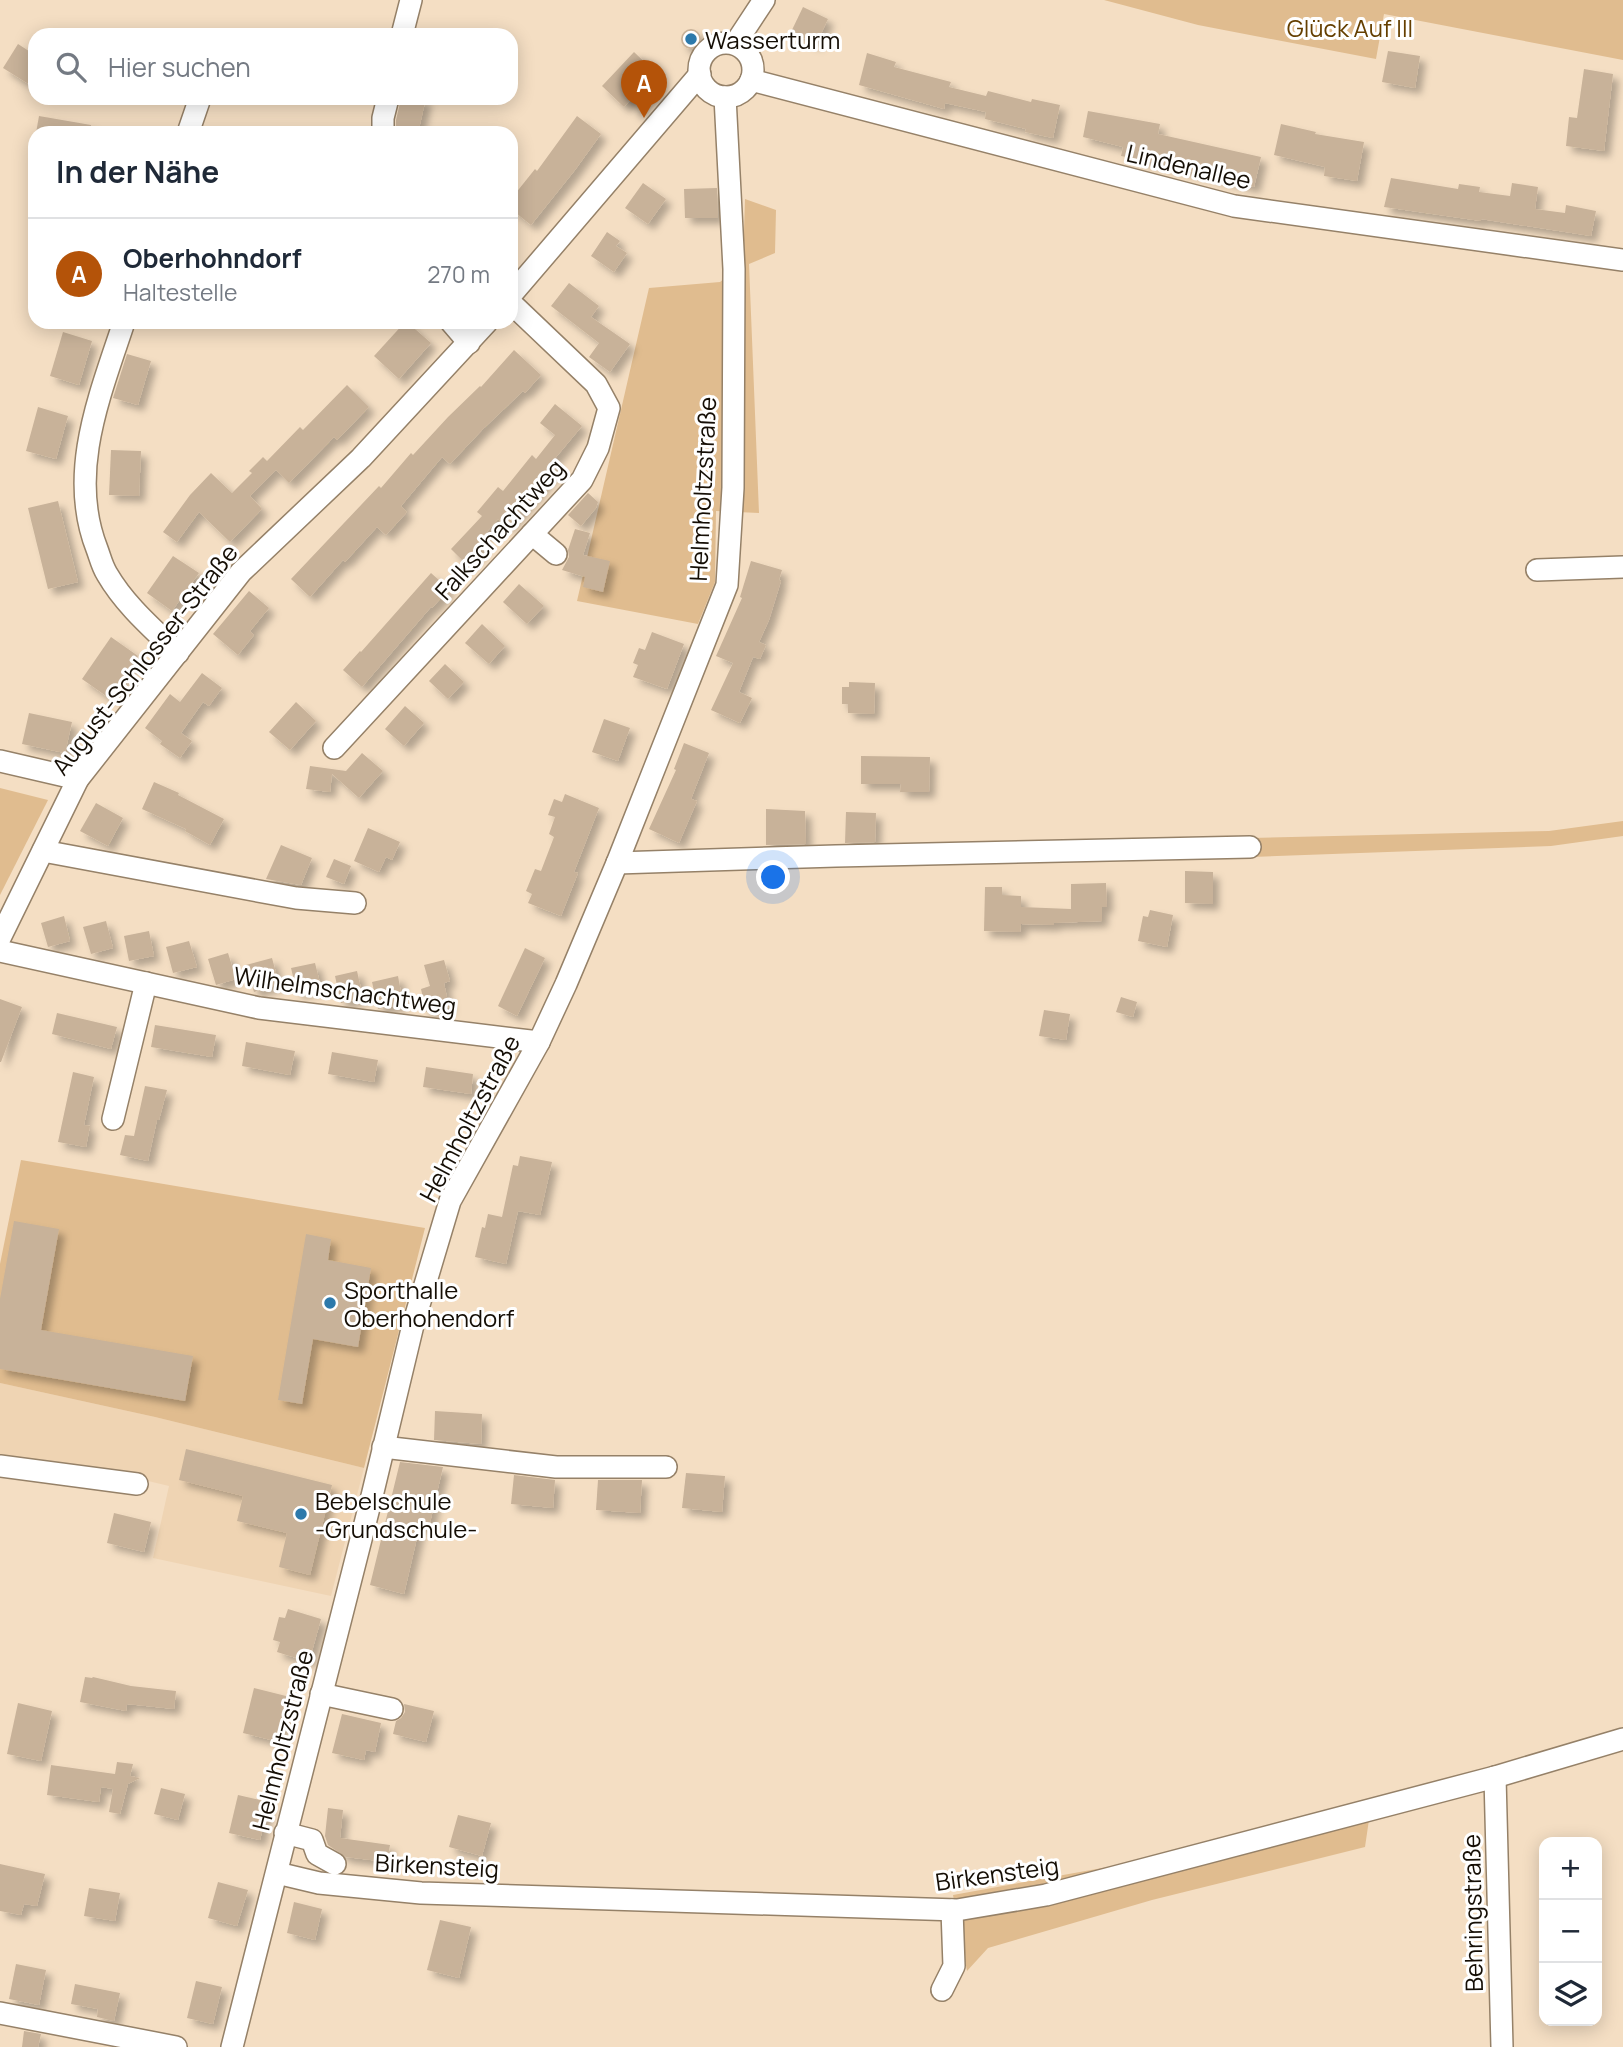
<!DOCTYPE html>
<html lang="de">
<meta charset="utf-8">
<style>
body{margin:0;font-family:Manrope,sans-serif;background:#f2f2f3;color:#1f2937}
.controls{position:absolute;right:21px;bottom:21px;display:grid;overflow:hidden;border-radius:14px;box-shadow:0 4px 18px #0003}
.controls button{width:63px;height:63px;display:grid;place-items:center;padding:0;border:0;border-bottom:2px solid #e0e1e3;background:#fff;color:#1f2937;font:35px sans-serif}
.you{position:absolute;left:774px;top:878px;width:24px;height:24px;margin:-18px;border:5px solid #fff;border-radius:50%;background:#1a73e8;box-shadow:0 0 0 10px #1a73e833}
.badge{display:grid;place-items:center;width:46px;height:46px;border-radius:50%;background:#b45309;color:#fff;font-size:23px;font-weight:700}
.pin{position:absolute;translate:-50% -58px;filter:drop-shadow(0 2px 4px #0008)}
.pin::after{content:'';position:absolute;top:37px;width:24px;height:21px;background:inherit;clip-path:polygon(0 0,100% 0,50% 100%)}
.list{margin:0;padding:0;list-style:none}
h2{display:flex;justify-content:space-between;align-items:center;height:91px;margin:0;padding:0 28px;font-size:30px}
h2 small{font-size:23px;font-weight:400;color:#747a83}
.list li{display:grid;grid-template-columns:46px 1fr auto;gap:21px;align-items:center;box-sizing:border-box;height:112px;padding:0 28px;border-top:2px solid #e0e1e3}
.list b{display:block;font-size:26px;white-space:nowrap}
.list p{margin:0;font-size:23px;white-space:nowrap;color:#747a83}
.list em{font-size:23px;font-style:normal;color:#747a83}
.icon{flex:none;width:38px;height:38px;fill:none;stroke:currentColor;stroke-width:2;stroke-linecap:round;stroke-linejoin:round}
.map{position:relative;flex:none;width:1623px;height:2047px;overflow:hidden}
.search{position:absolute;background:#fff;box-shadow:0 4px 18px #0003;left:28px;top:28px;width:490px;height:77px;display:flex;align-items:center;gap:18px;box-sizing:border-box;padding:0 24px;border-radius:21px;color:#747a83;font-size:26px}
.panel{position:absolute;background:#fff;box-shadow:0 4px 18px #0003;left:28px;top:126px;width:490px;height:203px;border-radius:21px}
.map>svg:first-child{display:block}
.built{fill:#efd4b3}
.green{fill:#e0bc8f}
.building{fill:#c8b299;filter:url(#shadow)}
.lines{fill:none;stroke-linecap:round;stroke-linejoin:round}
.minor-casing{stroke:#958168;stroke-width:24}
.minor{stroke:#fff;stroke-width:21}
.poi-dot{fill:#2c79ab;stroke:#fff;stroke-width:2.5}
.labels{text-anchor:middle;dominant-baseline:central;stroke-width:6;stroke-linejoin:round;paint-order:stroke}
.park-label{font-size:24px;fill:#653f00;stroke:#fff}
.poi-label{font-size:24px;fill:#150e05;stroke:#fff;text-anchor:start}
.street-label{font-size:24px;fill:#150e05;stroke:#fff}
</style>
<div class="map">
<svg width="1623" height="2047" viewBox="0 0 1623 2047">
<defs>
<filter id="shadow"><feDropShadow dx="6" dy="6" stdDeviation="3.5" flood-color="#0004"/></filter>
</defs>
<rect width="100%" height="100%" fill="#f4dec3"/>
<path class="built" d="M0,1383L155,1417L364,1468L331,1596L153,1558L169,1486L119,1474L0,1456Z"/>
<g class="green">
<path d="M1104,0H1623V60L1384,14L1376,59L1198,25Z"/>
<path d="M745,199L776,210L775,253L749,264L759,513L716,511L715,582L698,624L577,601L649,288L720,282L743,264Z"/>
<path d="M0,788L48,800L0,895Z"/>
<path d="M1623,821V836L1551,846L1252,857L1251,838L1549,831Z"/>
<path d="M21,1160L425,1228L364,1468L155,1417L0,1383V1264Z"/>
<path d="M1372,1799L1365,1847L1152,1900L988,1948L967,1971L953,1895L1191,1852Z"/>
</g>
<g class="building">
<path d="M803,7L828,19L816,44L791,32Z"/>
<circle cx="691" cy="39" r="10"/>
<path d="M18,44L35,55V88L3,68Z"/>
<path d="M1388,51L1420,56L1415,88L1382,82Z"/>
<path d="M634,52L655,72L624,107L602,86Z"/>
<path d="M867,53L896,62L894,67L951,82L949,87L986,96L988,91L1031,102L1032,99L1060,105L1053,138L1025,132L1026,129L985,119L986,112L945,103L944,109L859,85Z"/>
<path d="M1584,69L1613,74L1604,151L1566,146L1569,117L1577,118Z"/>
<path d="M401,98H426L418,133H396V120Z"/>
<path d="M1088,111L1160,124L1158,134L1261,157L1254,187L1152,162L1121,156L1123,147L1083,137Z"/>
<path d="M39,116L91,125V133H36Z"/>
<path d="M577,116L601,134L575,170L531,225L511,209V199L535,169L537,171Z"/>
<path d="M1281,124L1316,132L1315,134L1364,142L1357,181L1324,176L1325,167L1274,155Z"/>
<path d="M1391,178L1458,189L1459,184L1480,187L1479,192L1510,196L1512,183L1538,187L1535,209L1565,213L1566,205L1596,211L1591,236L1481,219V221L1384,207Z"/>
<path d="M643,183L666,199L648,224L625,208Z"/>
<path d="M717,188L718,218H685L684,189Z"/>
<path d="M607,232L620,241L616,246L627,253L614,272L591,256Z"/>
<path d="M569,283L599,306L591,317L630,344L610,372L589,357L599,343L551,306Z"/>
<path d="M405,322H407L431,343L399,379L374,356Z"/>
<path d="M63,332L92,341L79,385L50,376Z"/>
<path d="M514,350L541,375L525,393L523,391L483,429L450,464L442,457L401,506L407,512L386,535L377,527L345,562L343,560L310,597L291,579L379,486L381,488L411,453L413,455L448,417L480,386L481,387Z"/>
<path d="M127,354L151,361L138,405L113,398Z"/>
<path d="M347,385L369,407L337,440L334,437L289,483L276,470L250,496L262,509L230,542L199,512L177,542L163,532L190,495L211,473L232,493L252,473L249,471L263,457L267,461L300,427L303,430Z"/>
<path d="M555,404L582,426L552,462L558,467L541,488L507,527L498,519L478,542L484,546L467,565L451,549L482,516L477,512L498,487L503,491L532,455L536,459L555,435L540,423Z"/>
<path d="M38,407L68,416L56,459L26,451Z"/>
<path d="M111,450L141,451L139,496L109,495Z"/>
<path d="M588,493L598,502L596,508L581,526L568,515Z"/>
<path d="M58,501L78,582L48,589L28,508Z"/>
<path d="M575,529L590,533L583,555L610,561L603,592L583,587L585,577L562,570L569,557L568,550Z"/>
<path d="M173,556L199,573L172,611L147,593Z"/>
<path d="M751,561L782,570L779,580L781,581L769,620L759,642L766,645L760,659L753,657L739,692L752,698L740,723L711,710L733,663L716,656L742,598L740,597Z"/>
<path d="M431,573L449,589L432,608L431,607L362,687L343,670L360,651L361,652Z"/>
<path d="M519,584L544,606L527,624L503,602Z"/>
<path d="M249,591L269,608L250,631L254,635L238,655L213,634Z"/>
<path d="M482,624L505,646L489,664L465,643Z"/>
<path d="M652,632L684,644L667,689L633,677L638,665L633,663L639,648L645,650Z"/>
<path d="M111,637L138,656L109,698L82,679Z"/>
<path d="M445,664L464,682L448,699L429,681Z"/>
<path d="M202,673L222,688L209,706L203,702L181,733L192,741L180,758L160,744L162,741L145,728L170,694L180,702Z"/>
<path d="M849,682L875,683L874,714L848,713V704H842V687H849Z"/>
<path d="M296,702L316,721L290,750L269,732Z"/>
<path d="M405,706L424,723L404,746L385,729Z"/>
<path d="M29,713L72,722L65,753L22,744Z"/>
<path d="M604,719L630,728L618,761L592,752Z"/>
<path d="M684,743L709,753L691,799L697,801L679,843L649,829L676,770L674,769Z"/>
<path d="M362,753L383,771L359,798L332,774L330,792L306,789L310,766L346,771Z"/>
<path d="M861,756L930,757L929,792H900L901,784H861Z"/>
<path d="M154,782L179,793L178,795L224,819L210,845L185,831L186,829L142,809Z"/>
<path d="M565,794L599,808L574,872L578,873L561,916L528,903L532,894L526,891L535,869L541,871L554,837L549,834L555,817L548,815L554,799L562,802Z"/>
<path d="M96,803L123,818L108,846L80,831Z"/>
<path d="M766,809L805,811L806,844L766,845Z"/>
<path d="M846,812L876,813L875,842L845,843Z"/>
<path d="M368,828L400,842L392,860L386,857L379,872L354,861Z"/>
<path d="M281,845L312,858L301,885L266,879Z"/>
<path d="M334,859L351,866L344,884L326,877Z"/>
<path d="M1185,871L1213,872V904L1185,903Z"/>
<path d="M1106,883L1107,907H1102V921L1054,923V925L1021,924L1020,932L984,931L985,887H1002V895L1021,896V907L1071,909V884Z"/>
<path d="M1150,910L1173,915L1167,947L1138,941L1143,916L1148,917Z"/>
<path d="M64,916L70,941L48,947L41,923Z"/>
<path d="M106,921L113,948L91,954L83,927Z"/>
<path d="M149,931L154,956L129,961L124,936Z"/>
<path d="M189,941L197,967L173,973L166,947Z"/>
<path d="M525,948L545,958L517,1016L498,1006Z"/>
<path d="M228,953L236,979L216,985L208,959Z"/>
<path d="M272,958L279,984L254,992L246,965Z"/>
<path d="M444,960L450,981L444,983L449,1007L426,1012L421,989L430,986L424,965Z"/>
<path d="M315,963L321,987L297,993L291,968Z"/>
<path d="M357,971L363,998L341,1003L335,976Z"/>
<path d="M398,976L403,1004L378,1009L372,982Z"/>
<path d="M1121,997L1137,1002L1133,1017L1116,1012Z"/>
<path d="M0,999L22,1007L1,1062H0Z"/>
<path d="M1044,1010L1070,1014L1066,1040L1039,1036Z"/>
<path d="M57,1013L117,1027L111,1049L52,1034Z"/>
<path d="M155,1025L216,1035L212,1057L151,1047Z"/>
<path d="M246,1042L295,1051L290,1075L242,1066Z"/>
<path d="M332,1052L378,1060L374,1082L328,1074Z"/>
<path d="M426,1067L473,1074L471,1094L423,1087Z"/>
<path d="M73,1072L94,1077L84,1125L90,1126L86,1147L58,1142Z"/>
<path d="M145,1086L167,1090L159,1120H157L148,1161L120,1155L125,1135L134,1136Z"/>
<path d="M520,1156L552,1162L540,1215L518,1211L506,1264L475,1257L482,1227L485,1228L488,1214L502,1217L513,1165L518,1166Z"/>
<path d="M14,1221L59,1229L41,1330L193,1356L185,1401L0,1369V1299Z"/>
<path d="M306,1234L331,1239L328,1260L371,1268L358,1347L313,1339L302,1404L278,1400Z"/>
<path d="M435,1411L482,1414L481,1444L434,1440Z"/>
<path d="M186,1449L332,1485L310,1575L279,1567L287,1533L237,1521L243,1496L179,1480Z"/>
<path d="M400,1462L443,1467L429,1527L420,1525L404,1594L370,1585Z"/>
<path d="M686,1473L725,1476L722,1512L682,1508Z"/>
<path d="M514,1475L555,1480L553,1508L511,1504Z"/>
<path d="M598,1480H642L640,1513L596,1510Z"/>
<path d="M114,1513L151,1522L144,1552L107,1543Z"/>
<path d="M288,1609L321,1619L309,1662L277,1652L280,1642L273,1640L279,1617L285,1618Z"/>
<path d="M85,1677L92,1678L93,1677L131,1686L176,1691L174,1709L127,1704L126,1711L80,1702Z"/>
<path d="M254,1688L290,1697L279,1742L243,1733Z"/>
<path d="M18,1703L52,1711L41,1761L7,1754Z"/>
<path d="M404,1704L434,1711L426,1742L393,1734L396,1721L401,1718L405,1712Z"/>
<path d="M342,1714L381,1723L375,1752L366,1750L364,1760L332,1753Z"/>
<path d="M117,1762L133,1764L130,1776L140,1778L128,1784L120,1814L109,1812L113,1789L101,1787L99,1802L47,1795L51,1765L115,1774Z"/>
<path d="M161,1788L185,1794L178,1820L154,1814Z"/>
<path d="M238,1795L269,1802L260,1840L229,1833Z"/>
<path d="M328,1808L343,1810L340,1838L390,1845L387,1862L346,1857L328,1845L325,1836Z"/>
<path d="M458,1815L491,1823L482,1856L449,1847Z"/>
<path d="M0,1864L45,1874L37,1906L24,1904L21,1915L0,1911Z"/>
<path d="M218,1882L248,1890L237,1926L208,1918Z"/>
<path d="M89,1888L120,1893L115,1921L84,1916Z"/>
<path d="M294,1902L322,1909L315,1940L287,1933Z"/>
<path d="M440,1920L471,1927L459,1978L427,1970Z"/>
<path d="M16,1964L46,1970L39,2005L9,1999Z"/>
<path d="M196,1981L222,1987L213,2024L187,2018Z"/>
<path d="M75,1984L120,1993L114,2021L97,2017L98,2009L71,2004Z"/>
<path d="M24,2031L41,2034L38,2047H22Z"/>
</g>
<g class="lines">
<g class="minor-casing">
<g id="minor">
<path d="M402,35L411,0"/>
<circle cx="726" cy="70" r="27"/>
<path d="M735,44L764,0"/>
<path d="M751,80L1234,206L1623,260"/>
<path d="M188,133L200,98"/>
<path d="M383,133V118L388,98"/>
<path d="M511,295L700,74"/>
<path d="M124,322C100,395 67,473 97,549C100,557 102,566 107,574C125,605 152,628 178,653"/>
<path d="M451,322L469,343"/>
<path d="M532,534L556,554"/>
<path d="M1537,570L1623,567"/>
<path d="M334,748L582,480L598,448L609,408L596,384L511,303"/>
<path d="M0,761L78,779"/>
<path d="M43,851L296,898L355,903"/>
<path d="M617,863L836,856L1250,847"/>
<path d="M0,938L78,779L241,572L361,458L487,322"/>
<path d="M0,951L259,1008L539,1042"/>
<path d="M113,1119L146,983"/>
<path d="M383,1447L556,1467H666"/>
<path d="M0,1466L137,1484"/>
<path d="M321,1694L392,1709"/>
<path d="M1495,1777L1502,2047"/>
<path d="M285,1833L312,1840L317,1854L335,1864"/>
<path d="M277,1873L319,1883L421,1893L957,1910L1046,1895L1495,1777L1623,1739"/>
<path d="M942,1990L954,1966L952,1910"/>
<path d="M0,2013L176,2047"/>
<path d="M232,2047L372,1496L413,1325L450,1201L539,1042L566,984L617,863L727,585L733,488L734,269L725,97"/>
</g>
</g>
<use href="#minor" class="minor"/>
</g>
<g class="poi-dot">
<circle cx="691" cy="39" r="7"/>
<circle cx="330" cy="1303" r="7"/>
<circle cx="301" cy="1514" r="7"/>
</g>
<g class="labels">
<g class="park-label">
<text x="1350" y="27">Glück Auf III</text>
</g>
<g class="poi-label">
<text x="705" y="39">Wasserturm</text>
<text x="344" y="1289">Sporthalle<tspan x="344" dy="28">Oberhohendorf</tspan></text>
<text x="315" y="1500">Bebelschule<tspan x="315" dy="28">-Grundschule-</tspan></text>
</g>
<g class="street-label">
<text transform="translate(1189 166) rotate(13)">Lindenallee</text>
<text transform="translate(702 489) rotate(-87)">Helmholtzstraße</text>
<text transform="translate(499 529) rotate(-48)">Falkschachtweg</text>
<text transform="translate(144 659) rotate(-52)">August-Schlosser-Straße</text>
<text transform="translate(345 990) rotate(8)">Wilhelmschachtweg</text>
<text transform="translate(469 1118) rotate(-62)">Helmholtzstraße</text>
<text transform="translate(282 1740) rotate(-76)">Helmholtzstraße</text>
<text transform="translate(437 1865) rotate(3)">Birkensteig</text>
<text transform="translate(997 1873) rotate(-8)">Birkensteig</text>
<text transform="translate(1472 1913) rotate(-91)">Behringstraße</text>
</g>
</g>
</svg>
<div class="controls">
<button>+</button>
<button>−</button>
<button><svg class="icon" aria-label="layers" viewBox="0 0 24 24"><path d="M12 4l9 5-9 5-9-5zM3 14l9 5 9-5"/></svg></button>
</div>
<div class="you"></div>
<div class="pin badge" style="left:644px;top:118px">A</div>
<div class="search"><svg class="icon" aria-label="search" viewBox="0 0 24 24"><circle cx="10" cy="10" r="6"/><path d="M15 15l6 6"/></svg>Hier suchen</div>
<section class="panel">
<h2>In der Nähe<small></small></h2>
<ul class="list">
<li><span class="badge">A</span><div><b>Oberhohndorf</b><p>Haltestelle</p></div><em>270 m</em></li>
</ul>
</section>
</div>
